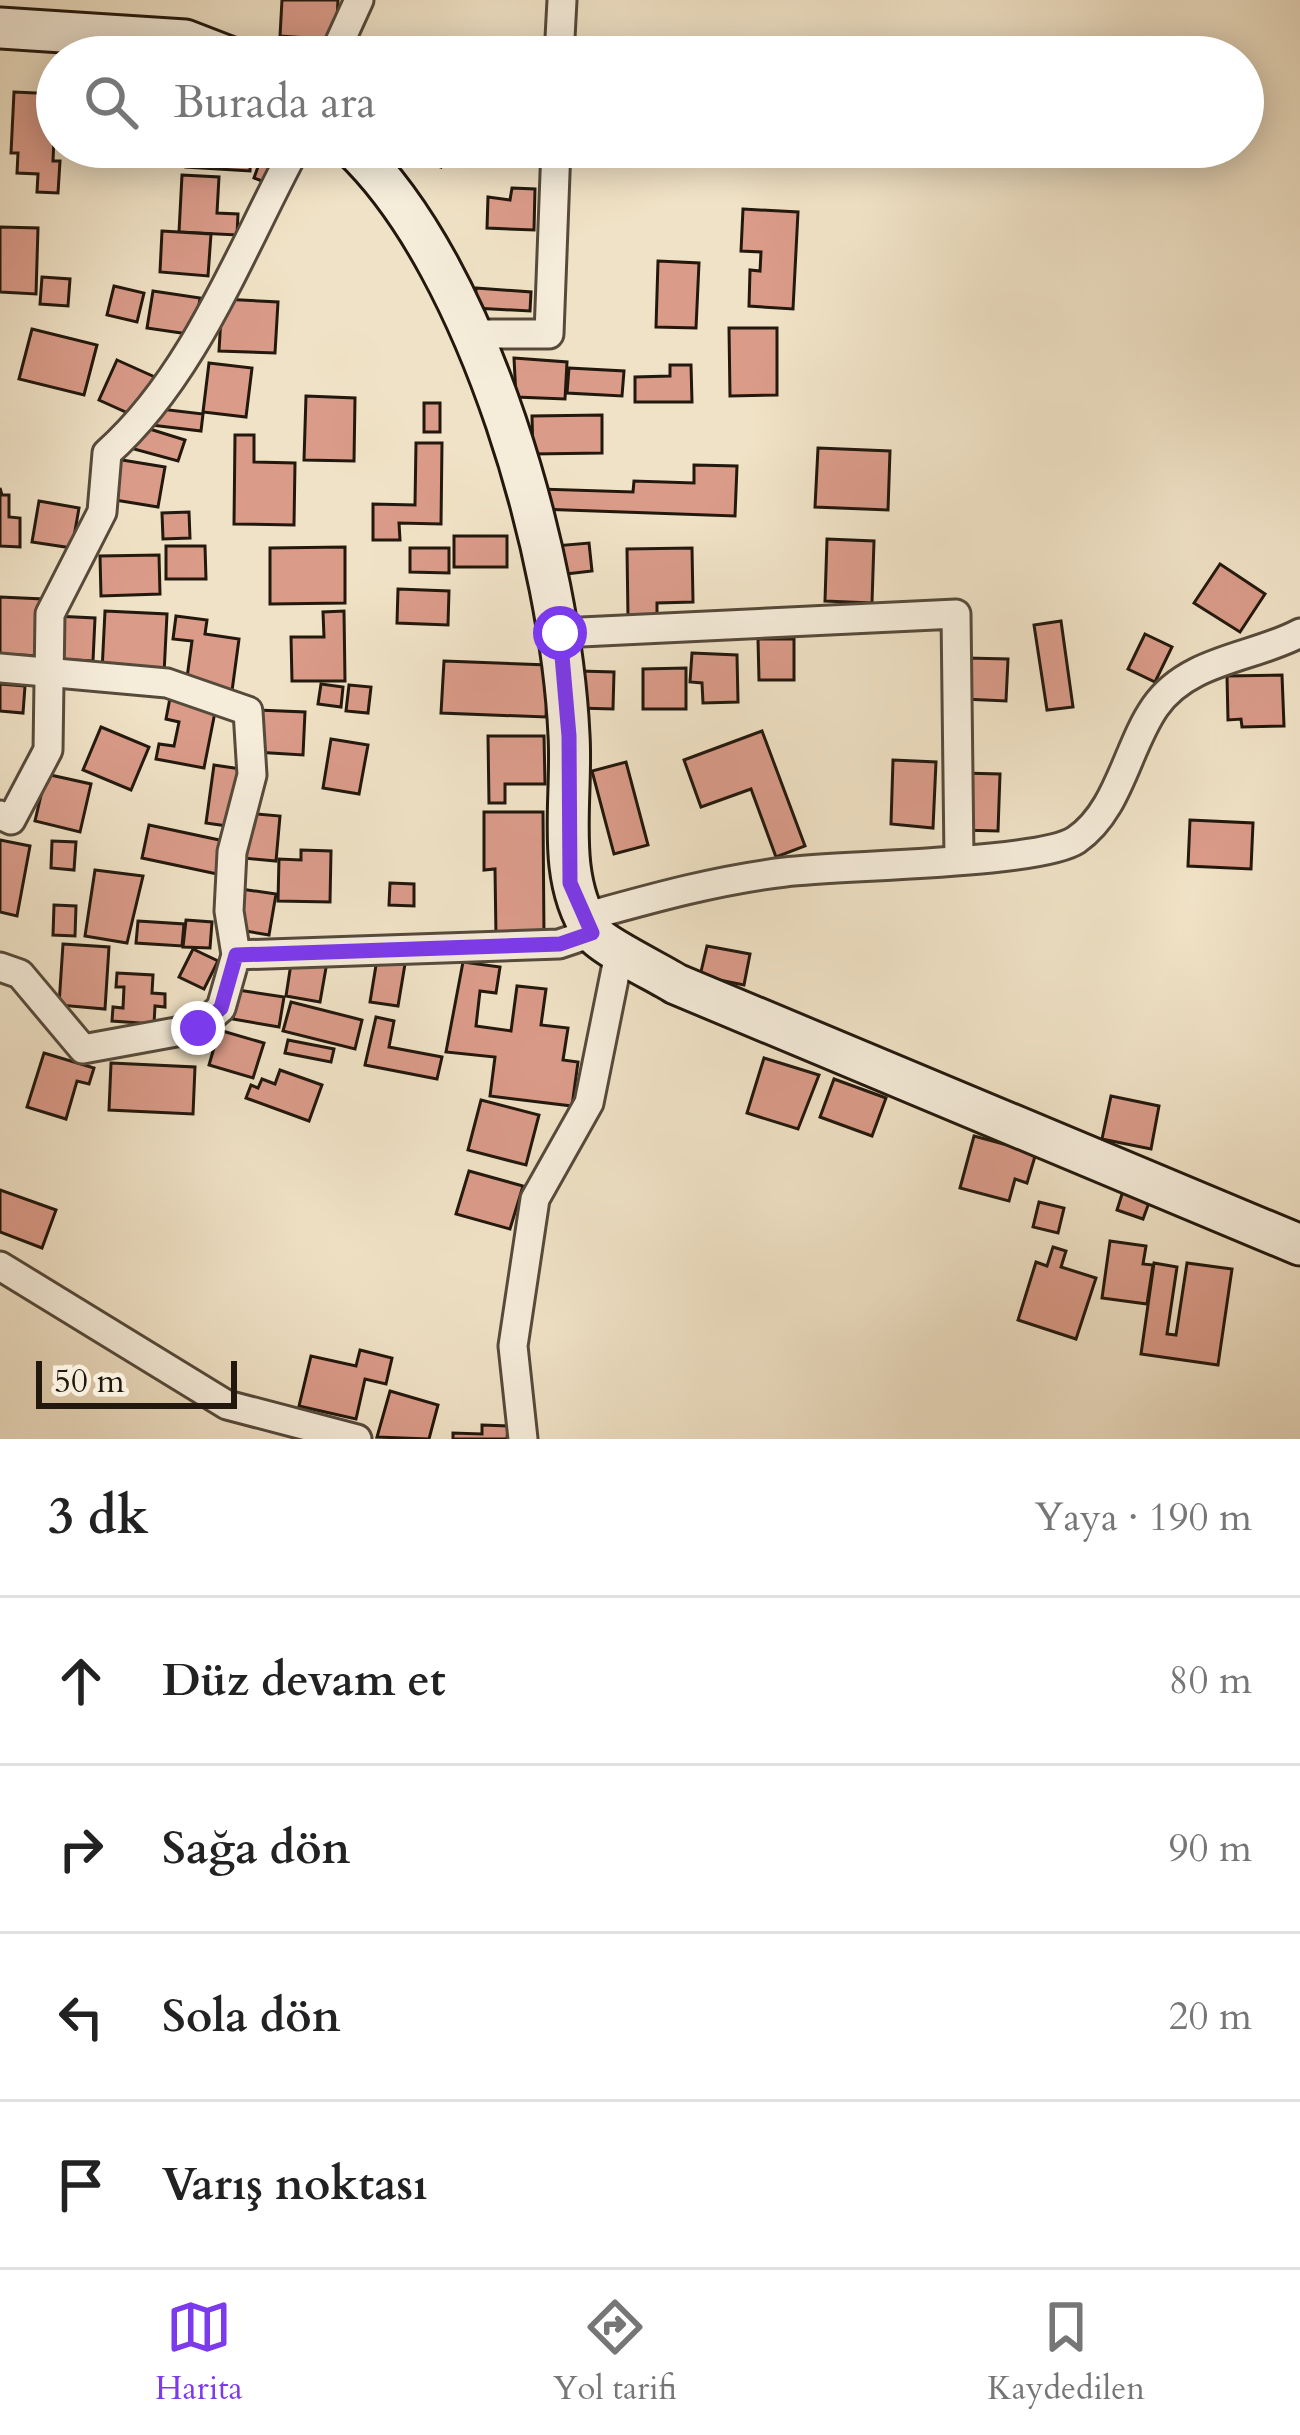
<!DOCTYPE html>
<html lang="tr">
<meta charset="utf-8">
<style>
body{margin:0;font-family:Cardo,serif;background:#f6f6f6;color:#222}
.scale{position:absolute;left:36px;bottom:30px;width:201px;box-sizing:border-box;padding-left:12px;border:6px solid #22180d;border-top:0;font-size:33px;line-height:42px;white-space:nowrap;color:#22180d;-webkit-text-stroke:9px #f5ecda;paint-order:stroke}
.stop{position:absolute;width:36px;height:36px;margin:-27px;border:9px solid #7c3aed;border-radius:50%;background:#fff}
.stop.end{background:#7c3aed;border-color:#fff;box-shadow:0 3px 12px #0008}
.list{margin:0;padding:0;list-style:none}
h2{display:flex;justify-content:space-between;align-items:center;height:156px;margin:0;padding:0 48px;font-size:51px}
h2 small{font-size:39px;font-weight:400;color:#767676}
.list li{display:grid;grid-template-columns:78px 1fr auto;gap:36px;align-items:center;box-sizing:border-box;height:168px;padding:0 48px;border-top:3px solid #e0e0e0}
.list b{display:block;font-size:45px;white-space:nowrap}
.list em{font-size:39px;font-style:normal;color:#767676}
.icon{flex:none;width:66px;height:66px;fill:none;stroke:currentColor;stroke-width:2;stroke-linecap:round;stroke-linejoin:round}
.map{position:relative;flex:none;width:1300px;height:1439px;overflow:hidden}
.search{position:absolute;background:#fff;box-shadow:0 6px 30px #0003;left:36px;right:36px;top:36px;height:132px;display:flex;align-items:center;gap:30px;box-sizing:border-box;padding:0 42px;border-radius:66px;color:#767676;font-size:45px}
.sheet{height:828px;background:#fff}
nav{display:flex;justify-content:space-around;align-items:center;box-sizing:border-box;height:168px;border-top:3px solid #e0e0e0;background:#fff;font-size:33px;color:#767676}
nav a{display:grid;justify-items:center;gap:6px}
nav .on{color:#7c3aed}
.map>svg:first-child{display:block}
.building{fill:#da9b89;stroke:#22180d;stroke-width:3}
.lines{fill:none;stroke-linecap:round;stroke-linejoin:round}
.street-casing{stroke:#564a3b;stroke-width:33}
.secondary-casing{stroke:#22180d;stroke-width:45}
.street{stroke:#f5ecda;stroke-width:27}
.secondary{stroke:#f5ecda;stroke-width:39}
.route{stroke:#7c3aed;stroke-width:15}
</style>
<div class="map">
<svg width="1300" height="1439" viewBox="0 0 1300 1439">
<rect width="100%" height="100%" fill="#f0e2c6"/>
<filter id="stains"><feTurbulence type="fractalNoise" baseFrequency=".00167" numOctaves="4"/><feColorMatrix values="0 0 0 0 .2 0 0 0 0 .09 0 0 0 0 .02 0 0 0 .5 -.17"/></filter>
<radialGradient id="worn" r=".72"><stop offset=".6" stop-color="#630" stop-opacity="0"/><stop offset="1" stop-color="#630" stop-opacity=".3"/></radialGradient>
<g class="building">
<path d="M282,0H338L336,40L280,36Z"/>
<path d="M601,47L648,50V57H601Z"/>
<path d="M14,92L56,94L53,161H60L58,193L37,192L38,174L17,173L18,153H11Z"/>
<path d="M187,147H251L250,171L186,167Z"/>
<path d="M265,147H286L272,185L254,178Z"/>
<path d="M400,147H448L441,167L398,152Z"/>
<path d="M182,175L219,177L217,213L238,214L237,235L179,232Z"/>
<path d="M512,188L535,189L534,230L487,228L488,197L510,200Z"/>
<path d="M743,209L798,212L793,309L749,306L750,270L760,271L761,252L741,251Z"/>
<path d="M0,227L38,228L36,294L0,292Z"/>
<path d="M162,231L211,234L208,276L160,272Z"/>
<path d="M658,261L699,263L696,328L656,327Z"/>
<path d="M42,277L70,279L68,306L40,304Z"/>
<path d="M114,286L144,293L137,322L107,315Z"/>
<path d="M476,288L531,292L530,311L475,308Z"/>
<path d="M153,291L200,298L195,335L147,328Z"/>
<path d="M222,299L278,302L275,353L219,351Z"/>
<path d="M729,328H777V395L730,396Z"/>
<path d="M32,329L97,345L84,395L19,379Z"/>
<path d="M514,358L567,362L565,399L516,397Z"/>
<path d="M117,360L157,378L139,418L99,400Z"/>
<path d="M209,363L252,368L246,417L203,412Z"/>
<path d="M670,365H691L692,402H635V377L670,376Z"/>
<path d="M569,368L624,371L622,396L567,393Z"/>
<path d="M306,396L355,398L354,461L304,460Z"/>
<rect x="424" y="403" width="16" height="29"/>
<path d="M152,408L203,414L201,431L151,425Z"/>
<path d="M602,415V453L533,454L532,416Z"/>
<path d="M140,426L185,440L178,461L134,449Z"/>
<path d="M235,435H254V462L295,463L294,525L234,524Z"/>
<path d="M416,443H442L441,524L399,523L400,540H373V504L415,505Z"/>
<path d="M818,448L890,451L888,510L815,507Z"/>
<path d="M116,459L165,467L158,507L109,499Z"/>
<path d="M694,465L737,466L735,516L539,509L540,489L633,492L634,481L694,483Z"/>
<path d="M0,488L2,495H9V517L20,518V547L0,546Z"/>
<path d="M39,501L79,508L72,548L32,542Z"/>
<path d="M189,512L190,538L163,539L162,513Z"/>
<rect x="454" y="536" width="53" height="31"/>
<path d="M827,539L874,541L872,603L825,601Z"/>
<path d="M589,543L592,571L557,575L554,546Z"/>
<path d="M166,546H205L206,579H166Z"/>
<path d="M345,547V603L270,604V548Z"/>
<path d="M410,548H449V573L410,572Z"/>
<path d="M692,548L693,602L657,603V616L628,617L627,549Z"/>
<path d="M159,555L160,594L101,596L100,556Z"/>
<path d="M1220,564L1265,594L1240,632L1194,603Z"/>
<path d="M398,589L449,591L448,625L397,623Z"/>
<path d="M0,597L43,599L40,656L0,654Z"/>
<path d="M105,611L167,614L164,674L102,671Z"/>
<path d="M344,611L345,681H292L291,637H324L323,612Z"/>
<path d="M55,616L95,618L93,661L53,659Z"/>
<path d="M176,616L207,620L205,634L239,639L232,691L186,685L192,641L173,639Z"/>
<path d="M1061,621L1073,707L1047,710L1034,625Z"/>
<path d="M1145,634L1172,647L1155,682L1128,669Z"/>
<path d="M758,639H794V680H759Z"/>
<path d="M692,653L737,655L738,702L703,703L702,683L690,682Z"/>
<path d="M966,658L1008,659L1006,701L964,699Z"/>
<path d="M444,661L548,665L546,717L441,713Z"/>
<path d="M686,668V709H643V669Z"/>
<path d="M579,671L614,672L613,709L578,708Z"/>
<path d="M1282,675L1284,726L1242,727L1241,719L1228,720L1227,676Z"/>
<path d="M0,684L25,686L23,713L0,711Z"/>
<path d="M321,684L343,687L341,707L318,704Z"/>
<path d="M349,685L371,687L368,713L346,711Z"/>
<path d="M170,698L216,707L204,768L156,759L159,744L174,746L179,722L166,719Z"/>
<path d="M257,710L305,712L303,755L255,752Z"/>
<path d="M101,727L149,747L131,790L83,770Z"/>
<path d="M762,731L805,846L776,857L751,789L701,807L684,760Z"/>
<path d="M488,736H544L545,784H505V803H489Z"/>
<path d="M331,739L368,745L359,794L323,788Z"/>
<path d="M893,760L936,762L933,828L891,824Z"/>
<path d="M626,762L648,845L614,854L592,771Z"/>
<path d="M214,765L241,769L234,827L206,823Z"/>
<path d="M962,773L1000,774L998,831L959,830Z"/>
<path d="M46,774L91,784L80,832L35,821Z"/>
<path d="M484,812H543L544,936L496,937L495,869L484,870Z"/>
<path d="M246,813L280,816L276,861L243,858Z"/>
<path d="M1190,820L1253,823L1251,869L1188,866Z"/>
<path d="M149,825L224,841L217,874L142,858Z"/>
<path d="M0,840L30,846L17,916L0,912Z"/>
<path d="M52,841L76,842L74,870L51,868Z"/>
<path d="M301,850L331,851L330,902L278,901L279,859L301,860Z"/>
<path d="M95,870L143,876L127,943L85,936Z"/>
<path d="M390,883L414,884V906L389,905Z"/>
<path d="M241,889L276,894L269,935L234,929Z"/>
<path d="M54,905L76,906L75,936L53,935Z"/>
<path d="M186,920L212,922L210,948L183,947Z"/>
<path d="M138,921L184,924L182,946L136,943Z"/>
<path d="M63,944L109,947L105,1009L59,1005Z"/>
<path d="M707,946L750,954L744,985L700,976Z"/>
<path d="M193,949L218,961L204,989L179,977Z"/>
<path d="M378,953L406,958L398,1006L370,1002Z"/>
<path d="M292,957L327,962L320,1002L286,996Z"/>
<path d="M463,962L500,967L496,993L480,991L476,1026L511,1031L517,986L546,989L541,1025L568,1028L563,1060L578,1062L572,1106L490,1096L495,1057L446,1052Z"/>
<path d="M117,973L153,975L152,993L165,994V1007L155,1006L154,1024L112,1021L113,1007L123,1008L124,987H116Z"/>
<path d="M238,990L284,997L279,1027L233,1019Z"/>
<path d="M291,1002L362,1020L355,1049L283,1031Z"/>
<path d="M376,1017L394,1021L389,1047L442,1057L437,1079L365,1065Z"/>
<path d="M219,1030L264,1043L253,1078L209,1065Z"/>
<path d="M288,1040L334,1049L331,1062L285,1053Z"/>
<path d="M44,1053L94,1068L89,1084L77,1081L66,1119L27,1107Z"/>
<path d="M764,1058L819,1075L798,1129L747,1113Z"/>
<path d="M111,1063L195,1067L193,1114L109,1110Z"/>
<path d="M280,1070L322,1085L309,1121L246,1098L251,1085L258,1088L262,1079L275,1084Z"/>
<path d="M834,1079L886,1098L872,1136L820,1117Z"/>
<path d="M1111,1096L1159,1106L1151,1149L1102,1139Z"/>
<path d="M481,1100L539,1115L526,1165L468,1150Z"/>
<path d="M974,1136L1036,1153L1027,1183L1015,1179L1009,1201L960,1188Z"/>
<path d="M469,1171L523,1186L510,1229L456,1214Z"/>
<path d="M0,1190L56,1210L42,1248L0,1232Z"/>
<path d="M1123,1191L1150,1200L1143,1219L1117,1210Z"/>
<path d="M1039,1202L1064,1208L1058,1233L1033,1227Z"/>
<path d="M1110,1241L1146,1246L1143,1264L1153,1265L1147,1304L1102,1298Z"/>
<path d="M1053,1247L1066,1251L1061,1267L1096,1278L1076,1339L1018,1320L1036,1262L1047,1266Z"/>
<path d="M1154,1263L1177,1267L1167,1334L1176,1335L1187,1263L1232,1269L1218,1365L1141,1354Z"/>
<path d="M360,1350L392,1358L386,1384L365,1379L356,1419L299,1406L311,1356L356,1366Z"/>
<path d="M390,1391L438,1405L429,1439L377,1437Z"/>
<path d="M482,1425L508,1426L507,1439H453V1433L482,1434Z"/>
</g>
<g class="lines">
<g class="street-casing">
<g id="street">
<path d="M333,57L359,0"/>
<path d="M559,57L562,0"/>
<path d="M471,334H549L556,147"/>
<path d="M560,633L956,614L959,858"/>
<path d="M0,668L167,683L248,711L252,775L232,852L229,911L236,955"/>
<path d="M0,815L11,820L48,750L50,614L102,512L107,453C194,376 241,249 296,147"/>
<path d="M588,916C653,898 717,880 785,872C841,865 1040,864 1076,840C1119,811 1127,747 1155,707C1188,659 1254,658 1300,633"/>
<path d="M0,967L20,974L83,1049L198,1028L221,1008L236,955L559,944L592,933"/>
<path d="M0,1266L227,1405L357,1439"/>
<path d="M523,1439L513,1346L535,1199L589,1103L620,949"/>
</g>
</g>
<g class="secondary-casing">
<g id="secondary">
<path d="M0,28L185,40L229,57"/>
<path d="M352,147C481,270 561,561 569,735C573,800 555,875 592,931C600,945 659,973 676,984L1300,1245"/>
</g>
</g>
<use href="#street" class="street"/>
<use href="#secondary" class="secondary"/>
</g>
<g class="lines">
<path class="route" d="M198,1028L221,1008L236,955L560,944L592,933L570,883L569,736L560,633"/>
</g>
<rect width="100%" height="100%" filter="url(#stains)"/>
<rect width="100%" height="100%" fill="url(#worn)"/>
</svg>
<div class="scale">50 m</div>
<div class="stop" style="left:560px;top:633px"></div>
<div class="stop end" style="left:198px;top:1028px"></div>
<div class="search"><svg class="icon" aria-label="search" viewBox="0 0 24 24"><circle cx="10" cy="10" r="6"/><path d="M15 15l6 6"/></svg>Burada ara</div>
</div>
<section class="sheet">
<h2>3 dk<small>Yaya · 190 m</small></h2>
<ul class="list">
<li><svg class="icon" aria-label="ahead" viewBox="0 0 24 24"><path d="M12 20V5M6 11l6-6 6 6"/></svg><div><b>Düz devam et</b></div><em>80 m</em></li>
<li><svg class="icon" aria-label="right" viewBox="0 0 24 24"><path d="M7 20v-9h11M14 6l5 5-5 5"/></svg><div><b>Sağa dön</b></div><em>90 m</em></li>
<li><svg class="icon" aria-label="left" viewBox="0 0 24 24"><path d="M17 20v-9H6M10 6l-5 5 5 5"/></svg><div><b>Sola dön</b></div><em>20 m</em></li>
<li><svg class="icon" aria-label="arrive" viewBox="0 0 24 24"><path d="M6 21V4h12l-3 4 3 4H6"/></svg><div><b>Varış noktası</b></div></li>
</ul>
</section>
<nav>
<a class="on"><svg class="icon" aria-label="map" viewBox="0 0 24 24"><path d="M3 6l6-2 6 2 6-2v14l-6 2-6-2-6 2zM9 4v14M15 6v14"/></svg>Harita</a>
<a><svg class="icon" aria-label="directions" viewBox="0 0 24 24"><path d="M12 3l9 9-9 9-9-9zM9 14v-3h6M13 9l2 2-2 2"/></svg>Yol tarifi</a>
<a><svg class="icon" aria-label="saved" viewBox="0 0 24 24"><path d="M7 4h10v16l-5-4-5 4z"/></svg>Kaydedilen</a>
</nav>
